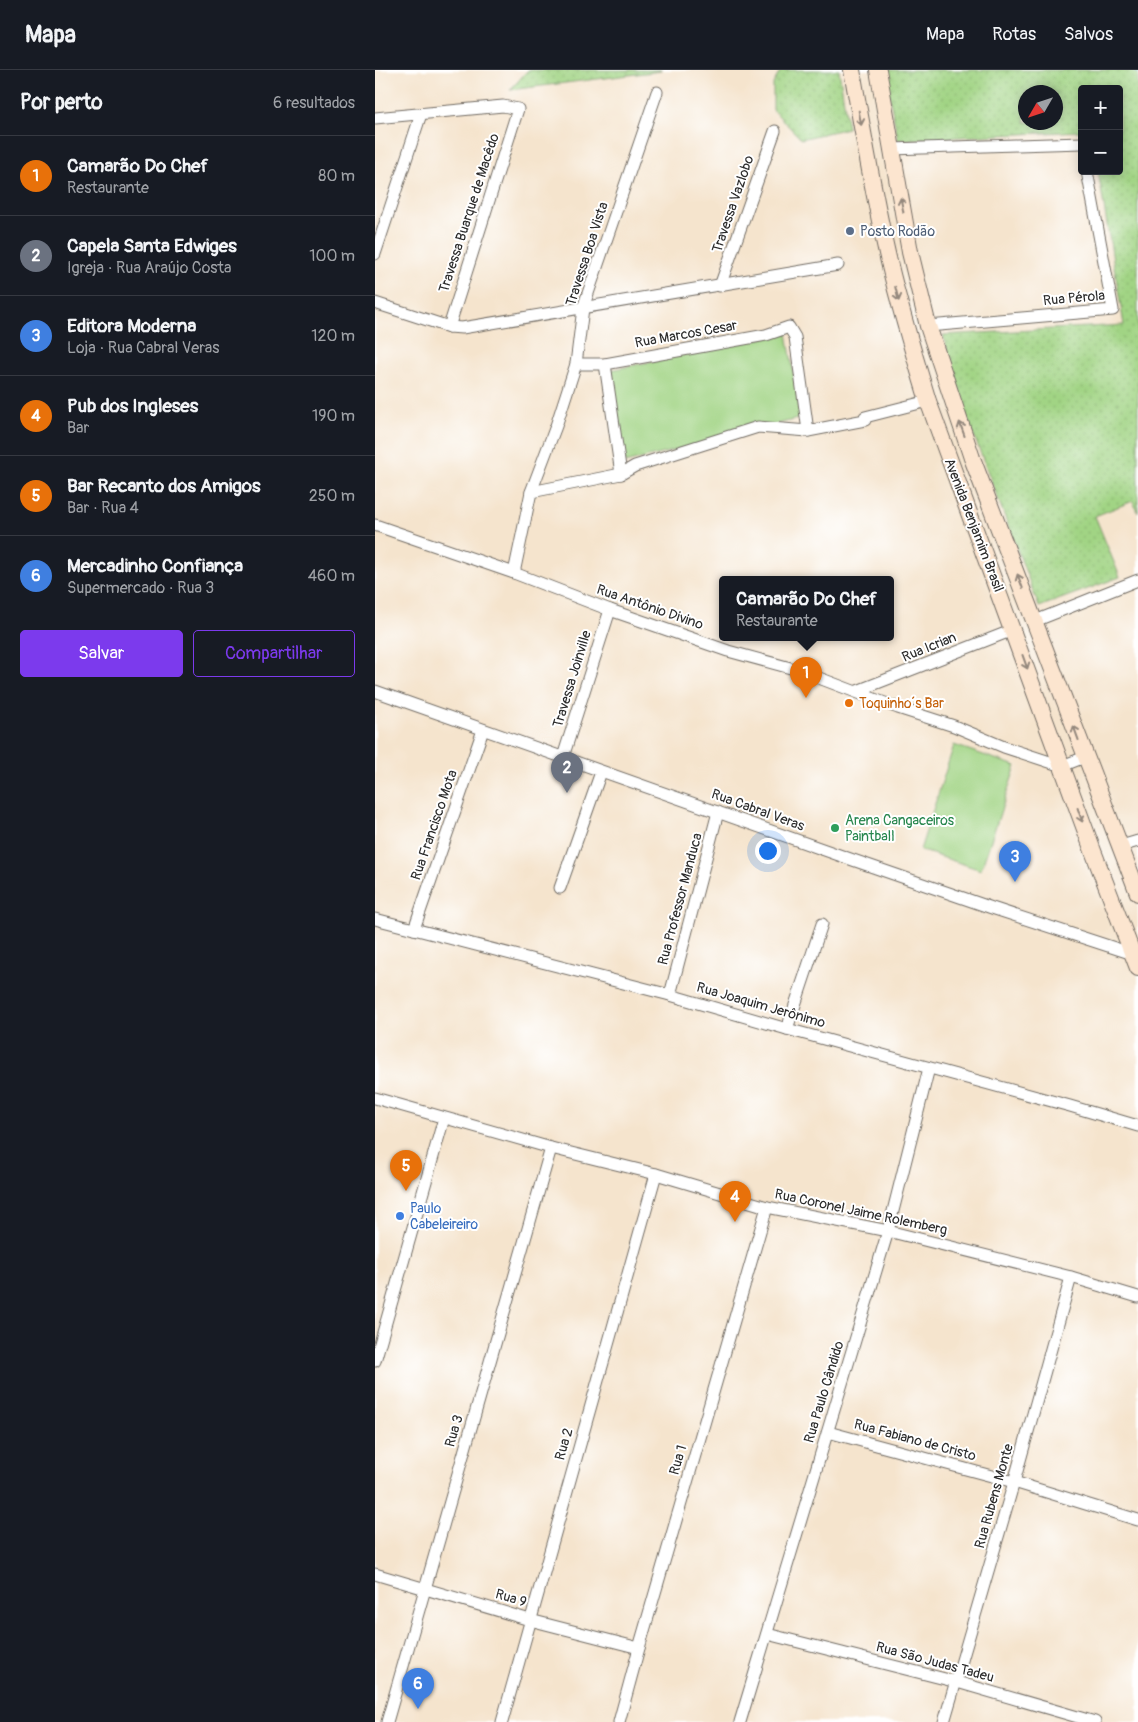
<!DOCTYPE html>
<html lang="pt">
<meta charset="utf-8">
<style>
body{margin:0;font-family:Pangolin,sans-serif;background:#20242c;color:#f1f3f6}
.controls{position:absolute;right:15px;top:15px;display:grid;overflow:hidden;border-radius:5px;box-shadow:0 2px 12px #0003}
.controls button{width:45px;height:45px;display:grid;place-items:center;padding:0;border:0;border-bottom:1px solid #363941;background:#171b24;color:#f1f3f6;font:25px sans-serif}
.compass{position:absolute;left:643px;top:15px;width:45px;height:45px;border-radius:50%;background:#171b24;box-shadow:0 2px 12px #0003;rotate:231deg}
.you{position:absolute;left:392px;top:780px;width:18px;height:18px;margin:-12px;border:4px solid #fff;border-radius:50%;background:#1a73e8;box-shadow:0 0 0 8px #1a73e833}
.badge{display:grid;place-items:center;width:32px;height:32px;border-radius:50%;background:#7c3aed;color:#fff;font-size:16px;font-weight:700}
.pin{position:absolute;translate:-50% -41px;filter:drop-shadow(0 1px 2px #0008)}
.pin::after{content:'';position:absolute;top:26px;width:18px;height:15px;background:inherit;clip-path:polygon(0 0,100% 0,50% 100%)}
.popup{position:absolute;left:344px;top:506px;width:175px;height:65px;box-sizing:border-box;display:grid;place-content:center;border-radius:5px;background:#171b24;filter:drop-shadow(0 1px 4px #0005);font-size:16px;white-space:nowrap;color:#9ea1a6}
.popup b{font-size:19px;color:#f1f3f6}
.popup::after{content:'';position:absolute;left:50%;top:100%;margin-left:-10px;border:10px solid transparent;border-top-color:#171b24}
.list{margin:0;padding:0;list-style:none}
h2{display:flex;justify-content:space-between;align-items:center;height:65px;margin:0;padding:0 20px;font-size:21px}
h2 small{font-size:16px;font-weight:400;color:#9ea1a6}
.list li{display:grid;grid-template-columns:32px 1fr auto;gap:15px;align-items:center;box-sizing:border-box;height:80px;padding:0 20px;border-top:1px solid #363941}
.list b{display:block;font-size:19px;white-space:nowrap}
.list p{margin:0;font-size:16px;white-space:nowrap;color:#9ea1a6}
.list em{font-size:16px;font-style:normal;color:#9ea1a6}
.actions{display:flex;gap:10px;padding:15px 20px}
.actions a{flex:1;padding:11px 0;border:1px solid #7c3aed;border-radius:5px;text-align:center;font-size:18px;color:#7c3aed}
.actions .main{background:#7c3aed;color:#fff}
.map{position:relative;flex:none;width:763px;height:1652px;overflow:hidden}
header{display:flex;align-items:center;gap:30px;box-sizing:border-box;height:70px;padding:0 25px;background:#171b24;border-bottom:1px solid #363941}
header strong{font-size:24px}
nav{display:flex;gap:28px;margin-inline-start:auto;font-size:18px}
main{display:flex}
aside{flex:1;background:#171b24}
.map>svg:first-child{display:block}
.grass{fill:url(#grass-dots);stroke:#668058;fill-rule:evenodd}
.garden{fill:#a1d484;stroke:#668058}
.lines{fill:none;stroke-linecap:round;stroke-linejoin:round}
.stream{stroke:#57a6d1;stroke-width:4}
.street-casing{stroke:#726c64;stroke-width:13}
.secondary-casing{stroke:#726c64;stroke-width:18}
.street{stroke:#fff;stroke-width:11}
.secondary{stroke:#fce5cf;stroke-width:16}
.oneway{stroke:#94887d}
.service-dot{fill:#5c6f8a;stroke:#fff;stroke-width:2}
.food-dot{fill:#e8710a;stroke:#fff;stroke-width:2}
.leisure-dot{fill:#2e9e5b;stroke:#fff;stroke-width:2}
.shop-dot{fill:#3f7fe0;stroke:#fff;stroke-width:2}
.labels{text-anchor:middle;dominant-baseline:central;stroke-width:4;stroke-linejoin:round;paint-order:stroke}
.street-label{font-size:14px;fill:#2b2b2b;stroke:#fff}
.service-label{font-size:14px;fill:#4e5e75;stroke:#fff;text-anchor:start}
.food-label{font-size:14px;fill:#c56008;stroke:#fff;text-anchor:start}
.leisure-label{font-size:14px;fill:#27864d;stroke:#fff;text-anchor:start}
.shop-label{font-size:14px;fill:#366cbe;stroke:#fff;text-anchor:start}
</style>
<header>
<strong>Mapa</strong>
<nav><a>Mapa</a><a>Rotas</a><a>Salvos</a></nav>
</header>
<main>
<aside>
<h2>Por perto<small>6 resultados</small></h2>
<ul class="list">
<li><span class="badge" style="background:#e8710a">1</span><div><b>Camarão Do Chef</b><p>Restaurante</p></div><em>80 m</em></li>
<li><span class="badge" style="background:#6b7280">2</span><div><b>Capela Santa Edwiges</b><p>Igreja · Rua Araújo Costa</p></div><em>100 m</em></li>
<li><span class="badge" style="background:#3f7fe0">3</span><div><b>Editora Moderna</b><p>Loja · Rua Cabral Veras</p></div><em>120 m</em></li>
<li><span class="badge" style="background:#e8710a">4</span><div><b>Pub dos Ingleses</b><p>Bar</p></div><em>190 m</em></li>
<li><span class="badge" style="background:#e8710a">5</span><div><b>Bar Recanto dos Amigos</b><p>Bar · Rua 4</p></div><em>250 m</em></li>
<li><span class="badge" style="background:#3f7fe0">6</span><div><b>Mercadinho Confiança</b><p>Supermercado · Rua 3</p></div><em>460 m</em></li>
</ul>
<div class="actions"><a class="main">Salvar</a><a>Compartilhar</a></div>
</aside>
<div class="map">
<svg width="763" height="1652" viewBox="0 0 763 1652">
<defs>
<pattern id="grass-dots" width="8" height="8" patternUnits="userSpaceOnUse" patternTransform="scale(1.25)"><rect width="8" height="8" fill="#a1d484"/><path d="M2 2h.1M6 6h.1" fill="none" stroke="#8bb672" stroke-width="1.8" stroke-linecap="round"/></pattern>
</defs>
<rect width="100%" height="100%" fill="#fff"/>
<filter id="ink" filterUnits="userSpaceOnUse"><feTurbulence type="fractalNoise" baseFrequency=".02" numOctaves="2"/><feDisplacementMap in="SourceGraphic" scale="10" xChannelSelector="R" yChannelSelector="G"/><feConvolveMatrix kernelMatrix="1 2 1 2 8 2 1 2 1" color-interpolation-filters="sRGB"/></filter>
<filter id="wash" filterUnits="userSpaceOnUse"><feTurbulence type="fractalNoise" baseFrequency=".0096" numOctaves="4" result="noise"/><feDisplacementMap in="SourceGraphic" scale="20" xChannelSelector="R" yChannelSelector="G"/><feGaussianBlur stdDeviation="1.12" result="paint"/><feColorMatrix in="noise" values="0 0 0 0 0 0 0 0 0 0 0 0 0 0 0 0 0 1.4 0 .05"/><feComposite in="paint" operator="in"/></filter>
<g filter="url(#wash)">
<rect width="100%" height="100%" fill="#f5e4cd"/>
<g class="grass">
<path d="M153,0H286V1L135,20Z"/>
<path d="M406,0H464L473,58L426,69L398,40V14Z"/>
<path d="M509,0H763V443L758,431L720,446L745,507L664,537L590,342L568,265L749,255L723,101H744V19H707V61L523,70ZM650,22H680V52H650Z"/>
</g>
<g class="garden">
<path d="M412,263L426,348L250,393L236,300Z"/>
<path d="M579,675L641,696L606,800L545,780Z"/>
</g>
<g class="lines">
<path class="stream" d="M759,0L763,1"/>
</g>
</g>
<g filter="url(#ink)">
<g class="lines">
<g class="street-casing">
<g id="street">
<path d="M0,48L128,36L143,39L74,257"/>
<path d="M516,79L707,73"/>
<path d="M0,184L46,44"/>
<path d="M345,216L400,61"/>
<path d="M0,233L74,257L87,258L463,195"/>
<path d="M553,256L738,240L712,101"/>
<path d="M201,294H230L391,265L414,257L420,267L433,361"/>
<path d="M230,294L246,404"/>
<path d="M156,422L246,404L260,396L383,357L433,361L490,350V347L553,331"/>
<path d="M0,455L139,503L235,540L353,581L423,600L523,638L579,656L629,677L687,696L710,687"/>
<path d="M139,503L156,422L181,356L201,294L208,238L282,22"/>
<path d="M660,551L763,510"/>
<path d="M0,621L478,790L617,838L758,884"/>
<path d="M482,621L638,560"/>
<path d="M188,687L235,540"/>
<path d="M746,776L763,771"/>
<path d="M185,818L226,702"/>
<path d="M0,849L295,925L412,959L695,1036L763,1056"/>
<path d="M39,859L108,660"/>
<path d="M295,925L343,742"/>
<path d="M412,959L447,854"/>
<path d="M0,1028L176,1078L281,1104L392,1137L513,1161L696,1207L763,1227"/>
<path d="M0,1291L69,1048"/>
<path d="M453,1362L639,1412L763,1450"/>
<path d="M0,1504L155,1550L264,1578"/>
<path d="M392,1564L582,1612L720,1652"/>
<path d="M12,1652L176,1078"/>
<path d="M127,1652L281,1104"/>
<path d="M244,1652L264,1578L392,1137"/>
<path d="M365,1652L513,1161L554,998"/>
<path d="M569,1652L639,1412L696,1207"/>
</g>
</g>
<g class="secondary-casing">
<g id="secondary">
<path d="M477,0C488,64 499,128 514,192C525,239 539,285 553,331L718,781L763,898"/>
<path d="M503,0L535,182L553,256L597,388L763,823"/>
</g>
</g>
<use href="#street" class="street"/>
<use href="#secondary" class="secondary"/>
</g>
<defs><path id="oneway-shaft" d="M-6 0H5M1.5-3L5.5 0L1.5 3" fill="none" stroke-width="1.6" stroke-linecap="round" stroke-linejoin="round" transform="scale(1.25)"/></defs>
<g class="oneway">
<use href="#oneway-shaft" transform="translate(485 48) rotate(80)"/>
<use href="#oneway-shaft" transform="translate(527 135) rotate(-101)"/>
<use href="#oneway-shaft" transform="translate(522 224) rotate(76)"/>
<use href="#oneway-shaft" transform="translate(587 359) rotate(-110)"/>
<use href="#oneway-shaft" transform="translate(645 511) rotate(-111)"/>
<use href="#oneway-shaft" transform="translate(650 592) rotate(70)"/>
<use href="#oneway-shaft" transform="translate(701 663) rotate(-110)"/>
<use href="#oneway-shaft" transform="translate(705 745) rotate(71)"/>
</g>
</g>
<circle class="service-dot" cx="475" cy="161" r="5"/>
<circle class="food-dot" cx="474" cy="633" r="5"/>
<circle class="leisure-dot" cx="460" cy="758" r="5"/>
<circle class="shop-dot" cx="25" cy="1146" r="5"/>
<g class="labels">
<g class="street-label">
<text transform="translate(358 134) rotate(-71)">Travessa Vazlobo</text>
<text transform="translate(94 143) rotate(-72)">Travessa Buarque de Macêdo</text>
<text transform="translate(212 184) rotate(-72)">Travessa Boa Vista</text>
<text transform="translate(699 228) rotate(-5)">Rua Pérola</text>
<text transform="translate(311 264) rotate(-10)">Rua Marcos Cesar</text>
<text transform="translate(599 455) rotate(69)">Avenida Benjamim Brasil</text>
<text transform="translate(275 537) rotate(19)">Rua Antônio Divino</text>
<text transform="translate(554 577) rotate(-22)">Rua Icrian</text>
<text transform="translate(197 609) rotate(-73)">Travessa Joinville</text>
<text transform="translate(383 740) rotate(20)">Rua Cabral Veras</text>
<text transform="translate(59 755) rotate(-71)">Rua Francisco Mota</text>
<text transform="translate(305 829) rotate(-75)">Rua Professor Manduca</text>
<text transform="translate(386 935) rotate(16)">Rua Joaquim Jerônimo</text>
<text transform="translate(486 1142) rotate(12)">Rua Coronel Jaime Rolemberg</text>
<text transform="translate(449 1322) rotate(-73)">Rua Paulo Cândido</text>
<text transform="translate(79 1361) rotate(-74)">Rua 3</text>
<text transform="translate(540 1370) rotate(15)">Rua Fabiano de Cristo</text>
<text transform="translate(189 1374) rotate(-74)">Rua 2</text>
<text transform="translate(303 1390) rotate(-73)">Rua 1</text>
<text transform="translate(619 1426) rotate(-74)">Rua Rubens Monte</text>
<text transform="translate(136 1528) rotate(17)">Rua 9</text>
<text transform="translate(560 1592) rotate(15)">Rua São Judas Tadeu</text>
</g>
<g class="service-label">
<text x="485" y="161">Posto Rodão</text>
</g>
<g class="food-label">
<text x="484" y="633">Toquinho´s Bar</text>
</g>
<g class="leisure-label">
<text x="470" y="750">Arena Cangaceiros<tspan x="470" dy="16">Paintball</tspan></text>
</g>
<g class="shop-label">
<text x="35" y="1138">Paulo<tspan x="35" dy="16">Cabeleireiro</tspan></text>
</g>
</g>
</svg>
<div class="controls">
<button>+</button>
<button>−</button>
</div>
<svg class="compass" viewBox="-18 -18 36 36"><path d="M0-13l5 13h-10z" fill="#e53935"/><path d="M0 13l5-13h-10z" fill="#9ea1a6"/></svg>
<div class="you"></div>
<div class="pin badge" style="left:431px;top:628px;background:#e8710a">1</div>
<div class="popup"><b>Camarão Do Chef</b>Restaurante</div>
<div class="pin badge" style="left:192px;top:723px;background:#6b7280">2</div>
<div class="pin badge" style="left:640px;top:812px;background:#3f7fe0">3</div>
<div class="pin badge" style="left:360px;top:1152px;background:#e8710a">4</div>
<div class="pin badge" style="left:31px;top:1121px;background:#e8710a">5</div>
<div class="pin badge" style="left:43px;top:1639px;background:#3f7fe0">6</div>
</div>
</main>
